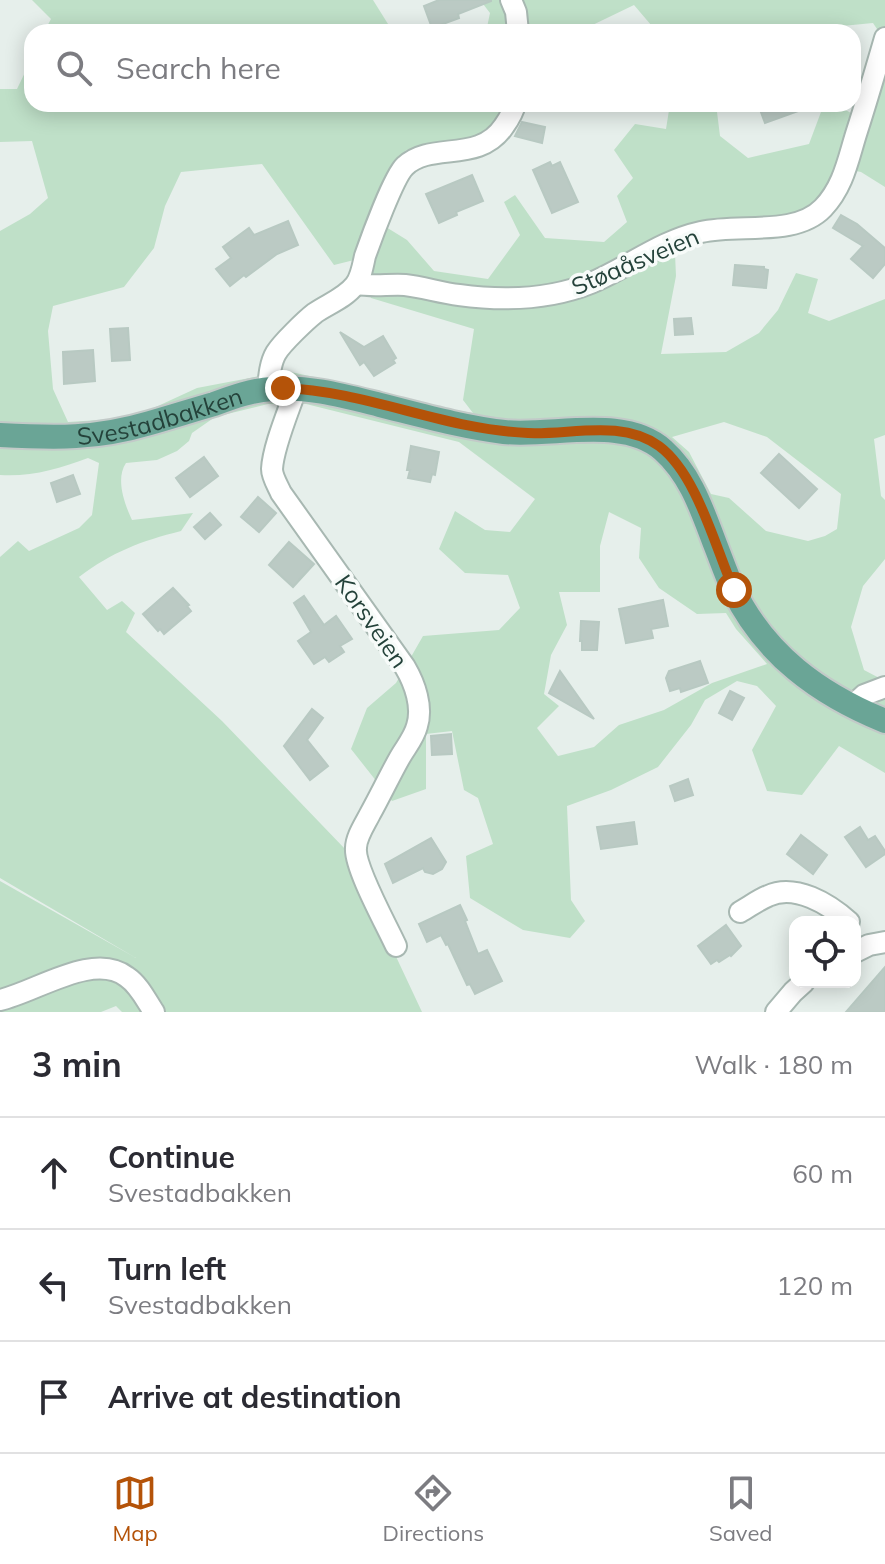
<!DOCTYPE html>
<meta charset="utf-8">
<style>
body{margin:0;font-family:Mulish,sans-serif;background:#f2f2f3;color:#2b2b33}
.controls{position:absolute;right:24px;bottom:24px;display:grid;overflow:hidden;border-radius:16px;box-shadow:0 4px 20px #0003}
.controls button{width:72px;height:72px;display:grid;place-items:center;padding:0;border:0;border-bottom:2px solid #e1e1e2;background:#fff;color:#2b2b33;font:40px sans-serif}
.stop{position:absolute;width:24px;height:24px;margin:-18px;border:6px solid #b45309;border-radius:50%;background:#fff}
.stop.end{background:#b45309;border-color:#fff;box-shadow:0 2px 8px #0008}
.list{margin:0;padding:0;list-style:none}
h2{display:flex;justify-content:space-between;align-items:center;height:104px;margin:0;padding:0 32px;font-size:34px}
h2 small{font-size:26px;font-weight:400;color:#7c7c81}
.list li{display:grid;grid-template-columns:52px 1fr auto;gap:24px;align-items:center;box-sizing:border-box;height:112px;padding:0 32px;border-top:2px solid #e1e1e2}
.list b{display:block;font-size:30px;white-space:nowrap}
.list p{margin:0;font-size:26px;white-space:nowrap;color:#7c7c81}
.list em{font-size:26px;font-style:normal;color:#7c7c81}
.icon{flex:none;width:44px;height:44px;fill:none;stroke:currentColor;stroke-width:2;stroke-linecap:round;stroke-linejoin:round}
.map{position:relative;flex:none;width:885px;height:1012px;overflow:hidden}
.search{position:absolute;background:#fff;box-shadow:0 4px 20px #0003;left:24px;right:24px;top:24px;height:88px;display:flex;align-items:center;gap:20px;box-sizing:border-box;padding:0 28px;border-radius:24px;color:#7c7c81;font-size:30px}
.sheet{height:440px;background:#fff}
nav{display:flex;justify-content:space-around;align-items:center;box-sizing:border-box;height:112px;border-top:2px solid #e1e1e2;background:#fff;font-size:22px;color:#7c7c81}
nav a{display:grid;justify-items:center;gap:4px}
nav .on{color:#b45309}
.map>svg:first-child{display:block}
.green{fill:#bfe0c8;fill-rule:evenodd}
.building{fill:#bbcac4;stroke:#b8c9c2;stroke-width:2}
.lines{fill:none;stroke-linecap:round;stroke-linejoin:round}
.minor-casing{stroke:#a8b8b2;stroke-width:24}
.major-casing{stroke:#c2cac8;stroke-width:28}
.minor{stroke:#fff;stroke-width:20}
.major{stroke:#6aa596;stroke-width:24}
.route{stroke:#b45309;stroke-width:10}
.labels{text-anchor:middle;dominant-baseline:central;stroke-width:7;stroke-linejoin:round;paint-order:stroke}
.street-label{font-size:24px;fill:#24423a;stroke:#f7fbf9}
</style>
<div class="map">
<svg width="885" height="1012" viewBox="0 0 885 1012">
<rect width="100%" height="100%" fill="#e6efeb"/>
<g class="green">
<path d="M32,0H373L393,32H44L51,19Z"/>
<path d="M480,0H885V41L873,23L821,28L815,32H657L634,5L578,32H486L490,13Z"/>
<path d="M32,58V104H506L494,123L467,143L406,150L373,219L407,240L434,271L488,279L520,235L504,202L515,195L545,238L604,242L627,222L617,196L633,178L614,150L635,124L666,129L670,104H716L720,136L748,158L809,144L824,104H834L868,122L885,58V187L861,172L841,168L822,199L798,217L674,231L676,276L661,354L726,352L759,333L778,310L796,273L818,279L808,313L829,321L885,299V435L874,439L881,496L885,500V559L863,586L851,627L864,670L885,681V773L839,746L802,795L767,791L752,750L776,706L757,686L737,681L705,700L691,725L658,767L611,790L567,806L571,900L585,921L570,938L523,930L470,898L466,856L493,844L478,798L464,790L452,731L426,734V789L392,801L351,749L367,708L396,683L423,636L499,630L520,608L508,575L465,573L439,549L455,511L485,530L510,532L535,499L459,442L306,404H268L215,417L192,433L189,441L177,451L157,460L126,463C115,479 125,505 132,520L193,513L181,531C141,541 112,552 79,577L107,610L122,601L135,613L126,632L222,721L346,850L422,1012H122L116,1006L101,1012H0V881L136,958L0,878V557L18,541L29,551L79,528L92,515L99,463L88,458C59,469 31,477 0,475V231L30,214L48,198L32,141L0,142V89H17ZM262,164L334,265L354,260L371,298L474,329L463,400L473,413L428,406L366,388L286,371L197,388L147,411L115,419L68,422L53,389L48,331L53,306L124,287L154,248L165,206L181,172ZM724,422L767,437L841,494L837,529L825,536L808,541L766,531L729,498L711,494L689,452L672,437ZM609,512L641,528L639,558L659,588L697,614L726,613L736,629L767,664L712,683L664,710L619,725L594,747L558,756L537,728L559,706L544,694L551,655L567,625L559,592H600V546Z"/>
</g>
<g class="building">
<path d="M439,0H491V1L458,14L459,18L432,28L424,6Z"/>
<path d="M758,104H812V106L765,123Z"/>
<path d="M522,122L545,127L542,143L515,136Z"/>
<path d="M550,162L552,166L560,162L578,202L552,213L533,170Z"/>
<path d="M472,175L483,201L456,212L457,215L439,223L426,194Z"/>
<path d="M841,215L857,224L885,248V264L873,278L851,259L863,246L833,228Z"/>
<path d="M288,221L298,245L277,254L246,277L244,275L230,286L216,269L231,258L223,247L249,228L254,235Z"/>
<path d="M735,265L764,267V269L768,270L766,288L733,285Z"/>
<path d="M691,318L693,334L675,335L674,319Z"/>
<path d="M128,328L130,360L112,361L110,329Z"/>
<path d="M340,332L364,347L383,336L396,358L393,360L395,363L374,376L364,362L360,365Z"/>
<path d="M93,350L95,381L64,384L63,352Z"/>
<path d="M411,446L439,452L435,475L432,474L430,482L408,478L410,470H407Z"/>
<path d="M779,454L817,489L799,508L761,473Z"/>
<path d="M204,457L218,476L190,497L176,478Z"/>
<path d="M73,475L80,494L57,502L51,483Z"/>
<path d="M258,497L276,513L259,532L241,517Z"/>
<path d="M210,513L221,525L205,539L194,527Z"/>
<path d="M289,542L314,564L293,587L269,565Z"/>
<path d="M173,588L189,605L187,606L191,611L164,634L160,629L158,631L143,614Z"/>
<path d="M304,596L324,625L336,616L352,639L340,646L344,652L329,662L325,657L314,664L298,641L311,632L294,603Z"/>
<path d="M663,600L668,626L651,629L653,638L626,643L619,609Z"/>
<path d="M581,621L599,622L597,650H582V641H580Z"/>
<path d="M700,661L708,683L681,692L680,688L670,691L666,678L669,671Z"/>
<path d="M560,671L594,719L549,693Z"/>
<path d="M730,691L744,698L732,720L719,713Z"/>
<path d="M312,709L323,718L307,740L328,766L310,780L284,746Z"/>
<path d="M451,734L452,754L432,755L431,736Z"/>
<path d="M688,779L693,795L675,801L670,786Z"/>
<path d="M634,822L637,844L601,849L597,827Z"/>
<path d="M860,827L868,840L875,836L885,851V854L866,867L845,837Z"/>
<path d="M801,835L827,855L813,874L787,854Z"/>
<path d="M431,838L446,862L442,869L433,874L425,872L423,868L393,883L385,864Z"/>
<path d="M460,905L467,920L465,921L478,954L487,950L502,981L475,994L470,984L467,985L448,944L446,945L441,935L427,942L419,924Z"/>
<path d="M726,925L741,946L731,956L730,955L719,962L717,960L711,964L698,946Z"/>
<path d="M885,967V1012H846Z"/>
</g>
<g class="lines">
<g class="minor-casing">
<g id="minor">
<path d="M511,0L516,12L518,32"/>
<path d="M357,284C373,287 389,284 405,285C423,287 441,293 459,295C503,301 549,300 591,283C629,267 660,241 701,232C739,223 795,237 823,208C844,186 848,159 857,131C867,100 876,69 885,38"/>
<path d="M268,389C269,377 270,363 276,353C282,343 306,320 315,313C328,304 345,298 355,285C361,278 363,265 365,256C371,239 394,176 405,166C431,141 479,164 504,126C509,119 513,113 515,104"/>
<path d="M296,389C289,410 273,447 272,469C272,477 278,486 281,493L405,667C415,684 423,707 417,726C414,738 405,748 399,759C389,777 380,796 370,814C365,824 356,837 356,848C354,867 387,926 396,946"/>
<path d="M852,706L864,695L885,687"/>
<path d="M740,912C749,907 758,900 768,896C795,883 829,904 849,922"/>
<path d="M855,952L869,945L885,942"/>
<path d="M0,1000C36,992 94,951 127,977C139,985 146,1000 154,1012"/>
<path d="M776,1012L793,992L804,982"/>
</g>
</g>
<g class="major-casing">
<g id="major">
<path id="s1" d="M0,435C56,438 96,439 150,423C171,417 193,410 214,404C233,397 252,390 272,389C309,386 344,396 380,405C420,415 462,427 504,432C553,437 624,415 663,450C691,475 702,510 715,544C721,559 726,574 733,589C765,655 819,694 885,721"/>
</g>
</g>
<use href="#minor" class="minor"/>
<use href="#major" class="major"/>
</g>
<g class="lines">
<path class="route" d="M283,388C367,391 445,430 528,433C571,435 621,419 659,446C697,474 715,547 734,590"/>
</g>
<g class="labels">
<g class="street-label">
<text transform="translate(635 261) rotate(-23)">Støaåsveien</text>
<text stroke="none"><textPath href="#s1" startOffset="162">Svestadbakken</textPath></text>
<text transform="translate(372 621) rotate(55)">Korsveien</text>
</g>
</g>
</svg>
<div class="controls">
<button><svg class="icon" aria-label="locate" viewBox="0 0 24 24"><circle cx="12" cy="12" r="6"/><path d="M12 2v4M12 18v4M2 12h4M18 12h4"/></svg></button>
</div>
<div class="stop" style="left:734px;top:590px"></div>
<div class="stop end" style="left:283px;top:388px"></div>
<div class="search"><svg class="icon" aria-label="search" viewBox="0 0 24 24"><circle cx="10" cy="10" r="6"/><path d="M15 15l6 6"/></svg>Search here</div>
</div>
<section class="sheet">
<h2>3 min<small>Walk · 180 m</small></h2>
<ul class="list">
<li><svg class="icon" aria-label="ahead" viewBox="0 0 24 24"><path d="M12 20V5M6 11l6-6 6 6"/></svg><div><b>Continue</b><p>Svestadbakken</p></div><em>60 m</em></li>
<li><svg class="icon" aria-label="left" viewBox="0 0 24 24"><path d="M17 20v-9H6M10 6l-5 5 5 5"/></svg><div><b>Turn left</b><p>Svestadbakken</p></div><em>120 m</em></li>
<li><svg class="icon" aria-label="arrive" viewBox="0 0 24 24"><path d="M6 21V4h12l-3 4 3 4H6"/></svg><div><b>Arrive at destination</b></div></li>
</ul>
</section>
<nav>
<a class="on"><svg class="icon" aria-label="map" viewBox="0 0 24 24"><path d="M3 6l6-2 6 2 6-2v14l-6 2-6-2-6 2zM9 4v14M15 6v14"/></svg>Map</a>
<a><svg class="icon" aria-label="directions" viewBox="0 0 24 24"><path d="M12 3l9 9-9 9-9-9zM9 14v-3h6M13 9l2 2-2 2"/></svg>Directions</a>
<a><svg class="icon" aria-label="saved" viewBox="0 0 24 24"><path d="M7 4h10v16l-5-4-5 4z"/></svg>Saved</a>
</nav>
